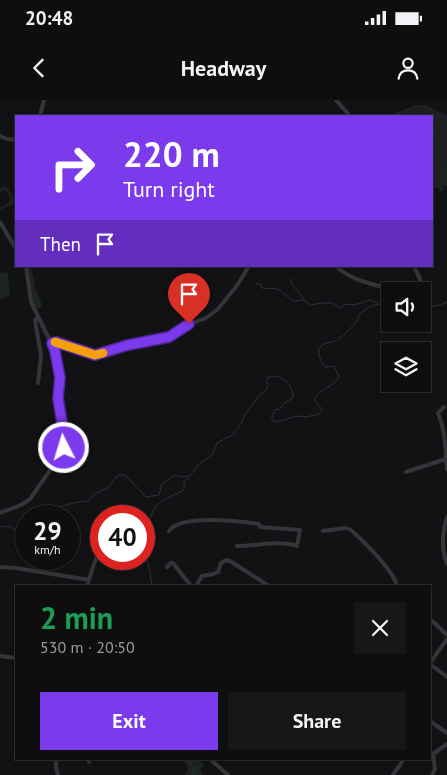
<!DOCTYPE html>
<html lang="en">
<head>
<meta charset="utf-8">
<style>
  :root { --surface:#0e0e0f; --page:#171718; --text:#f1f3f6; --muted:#9b9c9e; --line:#2e2e2f; --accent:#7c3aed }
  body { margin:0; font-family:"PT Sans",sans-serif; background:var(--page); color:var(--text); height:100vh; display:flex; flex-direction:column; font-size:19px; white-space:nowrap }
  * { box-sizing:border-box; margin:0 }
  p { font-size:16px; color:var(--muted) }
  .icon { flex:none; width:28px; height:28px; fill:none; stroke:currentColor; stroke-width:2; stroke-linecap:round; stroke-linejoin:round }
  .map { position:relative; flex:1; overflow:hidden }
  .drawer { position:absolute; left:15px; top:485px; width:416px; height:175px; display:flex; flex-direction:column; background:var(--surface); border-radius:0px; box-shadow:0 1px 4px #0004,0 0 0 1px var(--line) }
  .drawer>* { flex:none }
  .top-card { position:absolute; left:15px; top:15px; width:418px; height:152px; border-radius:0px; box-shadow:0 1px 4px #0004,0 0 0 1px var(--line); background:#7c3aed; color:#fff; overflow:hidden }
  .buttons { position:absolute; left:381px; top:182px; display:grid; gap:10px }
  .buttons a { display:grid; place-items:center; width:50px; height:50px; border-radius:0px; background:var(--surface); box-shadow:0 1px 4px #0004,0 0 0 1px var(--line); font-size:25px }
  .speed { position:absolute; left:15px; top:405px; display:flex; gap:10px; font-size:25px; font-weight:700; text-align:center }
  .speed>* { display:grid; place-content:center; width:65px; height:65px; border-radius:50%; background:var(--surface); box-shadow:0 1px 4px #0004,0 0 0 1px var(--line); line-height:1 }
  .speed small { font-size:12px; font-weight:400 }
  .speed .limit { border:8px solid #d22; background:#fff; color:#111 }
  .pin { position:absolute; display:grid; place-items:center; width:42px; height:42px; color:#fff; margin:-51px -21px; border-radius:50% 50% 50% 0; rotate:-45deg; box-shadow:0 0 5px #0007 }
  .pin .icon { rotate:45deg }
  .me { position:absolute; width:55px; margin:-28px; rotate:355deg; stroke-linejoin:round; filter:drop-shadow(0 0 4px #0008) }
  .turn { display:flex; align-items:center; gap:18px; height:105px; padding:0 25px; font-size:22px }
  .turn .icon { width:65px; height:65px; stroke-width:2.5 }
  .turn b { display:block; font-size:35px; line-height:42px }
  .then { display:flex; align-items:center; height:48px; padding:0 25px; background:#0003; gap:10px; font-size:19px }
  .round { display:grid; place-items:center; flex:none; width:52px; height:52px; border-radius:0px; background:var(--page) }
  .overview { display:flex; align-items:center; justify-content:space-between; height:85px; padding:0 25px }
  h1 { font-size:30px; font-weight:600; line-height:38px; color:#1e9e55 }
  .button { display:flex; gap:10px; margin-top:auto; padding:10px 25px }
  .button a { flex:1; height:58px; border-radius:0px; background:var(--accent); color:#fff; font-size:20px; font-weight:600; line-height:58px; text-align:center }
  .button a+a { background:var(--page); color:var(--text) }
  .status { display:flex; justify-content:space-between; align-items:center; height:35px; padding:0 25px; background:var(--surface); direction:ltr }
  .status svg { height:14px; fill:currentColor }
  header { display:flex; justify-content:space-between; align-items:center; height:65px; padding:0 25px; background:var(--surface); font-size:22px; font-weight:600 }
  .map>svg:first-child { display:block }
  .built { fill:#1f1f21 }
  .green { fill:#1d241e }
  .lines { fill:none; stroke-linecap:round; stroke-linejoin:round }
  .stream { stroke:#2b3339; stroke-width:1 }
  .minor { stroke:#343539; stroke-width:4 }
  .route-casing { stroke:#51269a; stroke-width:12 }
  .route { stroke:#7c3aed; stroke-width:9 }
  .slow { stroke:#f59e0b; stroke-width:9 }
</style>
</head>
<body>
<div class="status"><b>20:48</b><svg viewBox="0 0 49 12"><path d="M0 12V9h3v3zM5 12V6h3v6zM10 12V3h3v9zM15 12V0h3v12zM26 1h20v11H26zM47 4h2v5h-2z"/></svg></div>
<header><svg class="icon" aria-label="back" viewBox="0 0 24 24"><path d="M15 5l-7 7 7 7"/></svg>Headway<svg class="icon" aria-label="person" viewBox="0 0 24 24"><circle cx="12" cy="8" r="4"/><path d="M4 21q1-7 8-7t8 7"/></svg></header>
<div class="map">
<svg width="447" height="675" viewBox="0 0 447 675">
  <rect width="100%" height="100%" fill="#121214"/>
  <path class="built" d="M416,5H426L436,11L446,14L447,16V65L442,71L447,86L431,89V16H393L392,14Z"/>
  <path class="green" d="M431,24L444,50L431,56Z
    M447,64V86H443V91H440L438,86L444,82L441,79L442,76L439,70Z
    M5,86L11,93L14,103L0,110V108L8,104L11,99L6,90L0,92V89Z
    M27,166H31L35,187L42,205L40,208L36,209L32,204Z
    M8,172L10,195L0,199V173Z
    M183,659H199L205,666H203L200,669L202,675H185L188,668Z"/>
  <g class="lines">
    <path class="stream" d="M291,179V183L306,202
      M256,183L261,185L262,188L278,189L293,201L303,200L311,205L321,203H333L341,208L345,204L355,205L369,200L374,201L377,204
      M422,208L440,205L447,202
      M422,214L424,215L422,217
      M52,416C53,414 54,411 56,409C61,405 82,401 89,401L93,395L109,387L116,377L121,375H125L146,397L159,395L162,384L175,375L181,377L188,376
      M0,427L9,426L14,429H26
      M152,486L149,466L144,453L147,443L149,421L155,407L163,400L184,390V382L195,370L197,366L213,354L217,343L234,334L242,322L244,316L258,297L267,289L268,284L266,282L268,277C281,273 294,285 293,298L283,304L279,310L276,309L272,316V320L276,322L297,316L306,317L319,314L322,309L314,300C320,288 334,287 339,277L334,266L325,267C322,263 317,254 319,249C322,242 333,243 339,239C346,234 353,226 358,219C358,218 358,216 359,215C365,207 381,201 390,205
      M188,659L193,667L194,675"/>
    <path class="minor" d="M336,0L350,16
      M40,16L44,0
      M0,36L7,39L16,40
      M0,122L16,149
      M336,166C350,181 376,184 395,191
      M414,166L425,190L422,195
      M52,243L55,242L95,255L128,245L145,243L169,237L189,224L206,218L218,209L238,184L249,166
      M38,283L41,255L35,220L38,218
      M444,307L438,313C446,332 445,349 447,369
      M406,372L446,359
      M0,413L21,405L30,399L62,353L65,342L58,298L60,278L55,251L31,202L26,166
      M447,417C442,433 441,449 447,464
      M169,431C180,414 240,421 259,424L260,427L300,430L297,446C279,440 256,446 237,446
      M323,431L346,428L351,430C364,442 393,469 397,486
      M0,467L16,468L89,480
      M167,467L171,463H173L191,486
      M87,486L94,464L101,446
      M196,486L202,476L213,474L218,472L221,463L226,460L230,461L269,486
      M430,519L447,535
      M0,556L16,558
      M430,563L447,539
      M430,564L447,577
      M430,621L447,633
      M56,659V667L58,675
      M210,659L228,675
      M89,662V659
      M393,675L404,659
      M432,675L435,669L433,654L447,644"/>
  </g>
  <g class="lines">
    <defs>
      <path id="route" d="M64,348L65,342L58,298L60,278L55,251L52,243L56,242L95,255L128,245L169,237L189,224"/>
    </defs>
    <use href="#route" class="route-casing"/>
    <use href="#route" class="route"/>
    <path class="slow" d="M55,242L95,255L103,253"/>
  </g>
</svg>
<div class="buttons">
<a><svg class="icon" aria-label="sound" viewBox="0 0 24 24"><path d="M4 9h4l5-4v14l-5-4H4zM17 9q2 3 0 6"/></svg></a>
<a><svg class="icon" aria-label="layers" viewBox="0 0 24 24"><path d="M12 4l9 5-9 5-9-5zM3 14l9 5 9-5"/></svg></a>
</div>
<div class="speed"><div>29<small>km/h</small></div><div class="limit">40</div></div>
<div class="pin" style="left:189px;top:224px;background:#d93025"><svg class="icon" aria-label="arrive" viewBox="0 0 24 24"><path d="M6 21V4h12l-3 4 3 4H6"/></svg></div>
<svg class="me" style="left:64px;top:348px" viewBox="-20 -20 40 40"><circle r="17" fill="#7c3aed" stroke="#fff" stroke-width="3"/><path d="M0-11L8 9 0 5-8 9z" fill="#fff"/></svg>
<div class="top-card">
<div class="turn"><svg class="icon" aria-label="right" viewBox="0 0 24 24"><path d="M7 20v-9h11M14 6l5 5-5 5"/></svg><div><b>220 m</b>Turn right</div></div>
<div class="then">Then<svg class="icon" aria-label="arrive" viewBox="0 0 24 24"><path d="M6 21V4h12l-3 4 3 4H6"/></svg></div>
</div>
<section class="drawer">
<div class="overview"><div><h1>2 min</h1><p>530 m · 20:50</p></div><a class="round"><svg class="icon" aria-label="close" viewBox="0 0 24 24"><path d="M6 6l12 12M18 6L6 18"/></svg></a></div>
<div class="button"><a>Exit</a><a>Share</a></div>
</section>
</div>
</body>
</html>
